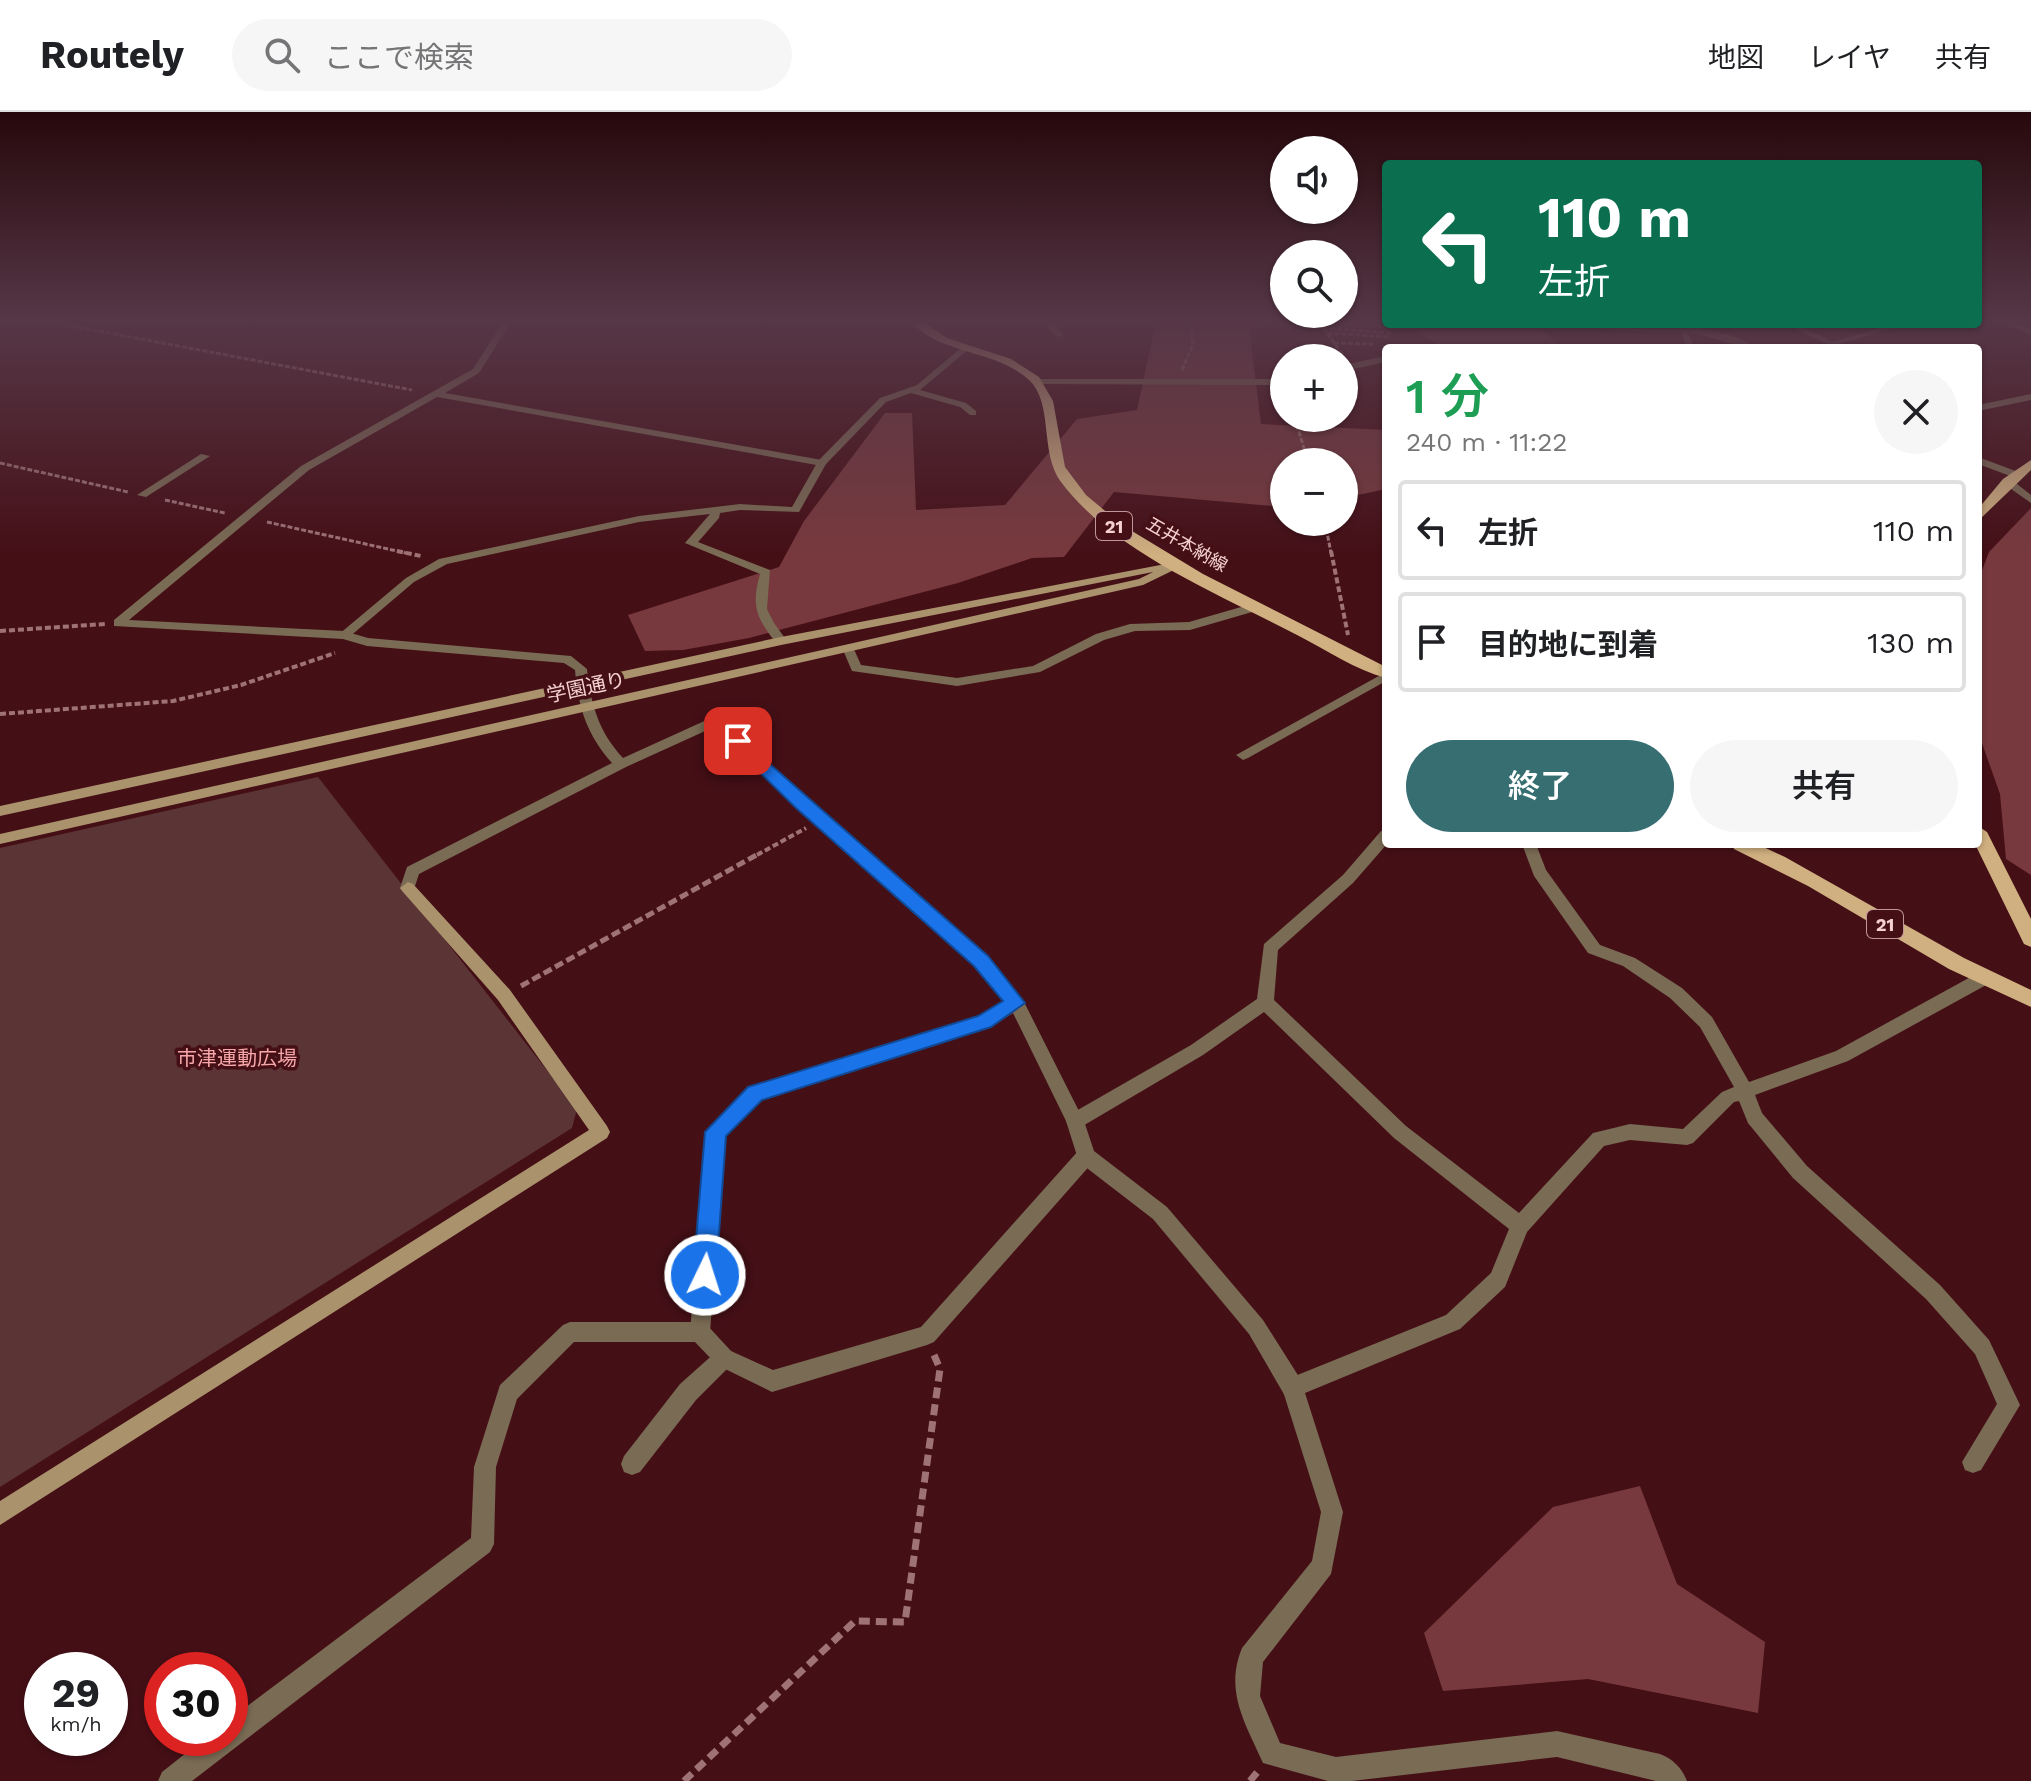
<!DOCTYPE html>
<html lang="ja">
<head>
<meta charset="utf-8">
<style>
  :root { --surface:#fff; --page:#f6f6f6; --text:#202124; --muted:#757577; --line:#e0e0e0; --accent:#366e71 }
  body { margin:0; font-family:"Work Sans","Noto Sans JP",sans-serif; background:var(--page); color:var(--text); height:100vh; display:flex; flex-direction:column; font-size:30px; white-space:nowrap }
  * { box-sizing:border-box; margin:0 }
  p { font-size:26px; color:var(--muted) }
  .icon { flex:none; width:44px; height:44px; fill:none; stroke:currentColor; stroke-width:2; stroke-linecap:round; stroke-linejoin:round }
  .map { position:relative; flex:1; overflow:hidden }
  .side { position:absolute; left:1382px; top:232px; width:600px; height:504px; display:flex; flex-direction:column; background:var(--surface); border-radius:8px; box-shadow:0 2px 6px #0004 }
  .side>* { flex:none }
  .banner { position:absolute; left:1382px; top:48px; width:600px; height:168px; border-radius:8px; box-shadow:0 2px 6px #0004; background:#0b6e4f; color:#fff; overflow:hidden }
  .controls { position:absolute; left:1270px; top:24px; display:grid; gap:16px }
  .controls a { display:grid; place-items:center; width:88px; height:88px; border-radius:50%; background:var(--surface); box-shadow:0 2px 6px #0004; font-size:40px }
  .speed { position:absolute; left:24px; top:1540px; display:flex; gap:16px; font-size:40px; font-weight:700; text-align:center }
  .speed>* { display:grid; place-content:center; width:104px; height:104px; border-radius:50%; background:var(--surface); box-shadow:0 2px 6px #0004; line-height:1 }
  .speed small { font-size:20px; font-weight:400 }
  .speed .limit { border:12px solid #d22; background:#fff; color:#111 }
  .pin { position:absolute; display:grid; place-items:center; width:68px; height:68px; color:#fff; margin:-34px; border-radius:16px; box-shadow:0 4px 12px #0006 }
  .me { position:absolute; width:88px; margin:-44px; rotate:4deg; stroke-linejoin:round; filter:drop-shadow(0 0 6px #0008) }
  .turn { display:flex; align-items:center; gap:28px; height:168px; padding:0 24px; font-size:36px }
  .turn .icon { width:104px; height:104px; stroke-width:2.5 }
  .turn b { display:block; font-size:56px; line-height:68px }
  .round { display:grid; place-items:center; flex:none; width:84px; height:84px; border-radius:42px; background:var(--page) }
  .overview { display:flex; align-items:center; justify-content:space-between; height:136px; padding:0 24px }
  h1 { font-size:48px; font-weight:600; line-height:60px; color:#1e9e55 }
  .primary-button { display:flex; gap:16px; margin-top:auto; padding:16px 24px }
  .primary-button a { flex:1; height:92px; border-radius:48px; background:var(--accent); color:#fff; font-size:32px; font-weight:600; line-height:92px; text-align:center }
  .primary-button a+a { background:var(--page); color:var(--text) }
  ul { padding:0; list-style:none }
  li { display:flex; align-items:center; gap:24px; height:100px; margin:0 16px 12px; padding:0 8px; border:4px solid var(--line); border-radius:8px }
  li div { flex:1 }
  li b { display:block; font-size:30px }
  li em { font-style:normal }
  header { display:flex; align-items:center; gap:48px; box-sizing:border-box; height:112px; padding:0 40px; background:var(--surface); border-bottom:2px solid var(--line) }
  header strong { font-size:38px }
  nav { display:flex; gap:44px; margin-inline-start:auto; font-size:28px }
  .search { width:560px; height:72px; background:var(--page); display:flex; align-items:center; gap:20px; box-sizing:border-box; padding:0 28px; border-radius:44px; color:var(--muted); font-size:30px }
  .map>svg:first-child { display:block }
  .green { fill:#5b3436 }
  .forest { fill:#77393d }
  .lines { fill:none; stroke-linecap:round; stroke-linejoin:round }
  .path-far3 { stroke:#9f7376; stroke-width:3; stroke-dasharray:5 2; stroke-linecap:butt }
  .path-far2 { stroke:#9f7376; stroke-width:4; stroke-dasharray:6 3; stroke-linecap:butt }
  .path-far1 { stroke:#9f7376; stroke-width:5; stroke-dasharray:9 4; stroke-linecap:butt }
  .path { stroke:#9f7376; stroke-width:7; stroke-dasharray:11 6; stroke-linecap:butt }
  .lane { fill:#7a6b54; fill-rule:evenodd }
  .street { fill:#7a6b54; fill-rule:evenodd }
  .secondary { fill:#aa926d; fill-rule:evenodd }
  .primary { fill:#d0b080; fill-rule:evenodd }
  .route { fill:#1a73e8; stroke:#114b97; stroke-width:2 }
  .labels { text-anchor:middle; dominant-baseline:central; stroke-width:7; stroke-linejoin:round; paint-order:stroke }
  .shield { fill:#450f16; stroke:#c09799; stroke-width:2 }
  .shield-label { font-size:18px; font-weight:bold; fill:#f5d1d1 }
  .far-street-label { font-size:18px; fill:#f5d1d1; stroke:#450f16 }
  .street-label { font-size:20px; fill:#f5d1d1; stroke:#450f16 }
  .park-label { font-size:20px; fill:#f6a7a9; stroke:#450f16 }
</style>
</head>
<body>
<header>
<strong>Routely</strong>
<div class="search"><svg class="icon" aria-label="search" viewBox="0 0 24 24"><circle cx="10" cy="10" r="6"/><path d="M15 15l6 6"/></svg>ここで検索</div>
<nav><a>地図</a><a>レイヤ</a><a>共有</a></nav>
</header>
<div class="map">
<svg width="2031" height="1669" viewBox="0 0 2031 1669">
  <rect width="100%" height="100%" fill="#450f16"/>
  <path class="green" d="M318,665L577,997L572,1016L0,1375V736Z"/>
  <path class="forest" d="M1156,210L1533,212L1559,232L1577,236H1443L1415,218L1295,211L1249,215L1261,312L1386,318V377L1344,386V350H1284V395L1114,380L1064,445L1032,446L958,471L749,526L683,538L645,539L628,503L779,455L804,409L885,301H912L916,398L1005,393L1077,307L1137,298Z
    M2031,396V763L2006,747L2000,682L1978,620V469L1989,440Z
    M1640,1374L1677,1472L1765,1530L1758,1601L1588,1567L1443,1579L1424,1521L1553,1395Z"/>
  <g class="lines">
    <path class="path-far3" d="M51,210L412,278
      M1319,210L1343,243
      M1323,216L1391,221
      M1327,221L1391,225
      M1334,231L1373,232
      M1182,258L1193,233L1191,210
      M1295,306L1308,350
      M0,351L128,380
      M165,388L225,401
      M267,410L406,441
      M1325,410L1331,441"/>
    <path class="path-far2" d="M397,439L421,444
      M1331,439L1348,523
      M0,519L105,512
      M0,602L173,589L241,573L335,541
      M757,743L806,716"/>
    <path class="path-far1" d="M521,874L760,741"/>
    <path class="path" d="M684,1669L855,1509L905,1510L940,1257L934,1243
      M1250,1669L1259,1658"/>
    <path class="lane" d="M1044,210H1053L1064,223L1057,225Z
      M1894,212H1908L1832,234L1828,231Z
      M1679,213L1686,215L1694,236L1686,235Z
      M962,235L969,237L920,278L966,291L976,299V303H970L960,295L911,281L886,290L826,352L799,400L740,398L720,401L719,406L698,430L770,458L767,497L774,511L787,529L785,532H777C756,506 751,494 760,462L685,431L710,402L639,410L447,452L414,470L348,526L344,527L338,523L406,466L439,447L639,404L740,392L792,395L818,349L880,286L917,273Z
      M1386,244V250L1344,259V253Z
      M1037,267H1284V273L1034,272V268Z
      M1344,268L1357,270L1359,272L1354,275L1344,274Z
      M2031,282V288L1978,299V293Z
      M201,342L210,344L146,385L137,383Z
      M1978,345L2021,361L2022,363L2013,365L1978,352Z
      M2004,368H2012L2031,383V391L2004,372Z
      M1255,491L1261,495L1259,498L1190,518L1135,519L1104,528L1040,560L957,574L852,559L843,538L849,534L853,535L861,553L957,566L1033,554L1096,522L1130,512L1189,510Z
      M1386,560V569L1248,646L1243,648L1236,643Z
      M1386,718L1387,732L1353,771L1278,838L1274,888L1406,1014L1519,1101L1593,1021L1630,1012L1683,1017L1722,980L1734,975L1700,915L1670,886L1623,854L1588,841L1534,764L1522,732H1536L1546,758L1600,833L1635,846L1682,876L1712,905L1749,970L1836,939L1976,862H1988L1990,867L1988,872L1848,949L1755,983L1762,1001L1807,1054L1940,1173L1989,1228L2020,1293L1981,1358L1973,1361L1965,1358L1962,1350L1997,1292L1975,1242L1926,1187L1793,1066L1748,1011L1739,989L1734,990L1693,1031L1687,1033L1630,1028L1604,1034L1527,1120L1505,1175L1460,1217L1305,1281L1343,1400L1331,1462L1263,1550L1260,1584L1280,1631L1336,1645L1557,1619L1660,1642C1673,1647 1682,1656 1687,1669H1656L1557,1645L1352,1669H1328L1263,1651C1246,1612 1224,1580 1242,1536L1312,1449L1321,1400L1282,1276L1285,1268L1446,1203L1491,1161L1509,1117L1394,1026L1264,900L1203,943L1081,1015L1075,1017L1069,1015L1066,1009L1069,1003L1191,933L1257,887L1264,832L1343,763L1381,719Z
      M1086,1036L1093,1038L1095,1044L1093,1050L934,1230L927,1233L772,1280L717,1253L695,1230H574L517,1287L496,1355L494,1432L490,1440L192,1669H158L162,1660L205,1626H230V1607L471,1426L474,1355L500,1273L563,1213L570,1210H700L707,1213L731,1239L773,1258L921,1215L1079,1038Z"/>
    <path class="street" d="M503,210H511L479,261L445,281L822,348L827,351L822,354L437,285L309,358L129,508L344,519L368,526L571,544L587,557C591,592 598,619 623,646L711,606H721L807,689L987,845L1022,886L1084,1009L1094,1039L1167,1095L1263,1208L1301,1268L1304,1276L1301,1284L1293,1287L1285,1284L1249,1222L1153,1107L1079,1050L1066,1009L1013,901L991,915L761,987L725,1023L710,1220L707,1227L700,1230L693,1227L690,1220L707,1020L710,1014L749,976L980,905L1005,889L975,853L797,695L714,615L626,655L419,762L413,780H403L400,776L407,755L612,651C587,623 578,595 575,558L564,551L367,534L343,527L114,514V508L301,354L473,257Z
      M1998,210H2012L2031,216V222Z
      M1586,212C1635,212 1715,207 1757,236C1735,236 1713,224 1691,221C1664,218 1606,222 1586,212Z
      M1785,212H1796L1846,236H1835Z
      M724,1236L731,1239L734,1246L731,1253L696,1288L640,1360L632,1363L624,1360L621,1352L624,1344L680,1272L717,1239Z"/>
    <path class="secondary" d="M1176,450L1180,451V455L1143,473L0,732V722L1139,467L1153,460L781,533L0,704V694L781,525Z
      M408,770L413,772L510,878L607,1014L610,1020L607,1026L0,1413V1389L589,1018L498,888L403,780L400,776Z"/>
    <path class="primary" d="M911,210H923L947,226L1011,247L1039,265L1053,289L1065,355L1086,383L1122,413L1203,462L1386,555V566C1356,558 1326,538 1299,524C1223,484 1113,440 1061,370C1039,340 1054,291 1029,268C996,237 943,244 911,210Z
      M2031,348V358L1978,409V397L2003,367Z
      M1978,714L1987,720L2031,807V835L2024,832L1975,732H1978Z
      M1732,732H1757L1785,745L1964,846L2031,878V895L1949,857L1808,774L1734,737Z"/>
  </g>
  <linearGradient id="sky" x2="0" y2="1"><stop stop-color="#26080c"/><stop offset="0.47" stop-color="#563747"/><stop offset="1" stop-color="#563747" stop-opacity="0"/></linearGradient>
  <rect width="2031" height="444" fill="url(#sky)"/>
  <path class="route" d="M738,624L988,844L1025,891L991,915L762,988L726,1024L716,1163L713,1171L705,1174L697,1171L693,1163L705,1020L748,975L978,904L1003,889L974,854L796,696L732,633V626Z"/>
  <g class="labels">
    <g class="shield">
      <rect x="1096" y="400" width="36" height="28" rx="6"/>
      <rect x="1867" y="798" width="36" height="28" rx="6"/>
    </g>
    <g class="shield-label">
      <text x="1114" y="414">21</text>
      <text x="1885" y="812">21</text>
    </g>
    <g class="far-street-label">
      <text transform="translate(1187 432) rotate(30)">五井本納線</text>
    </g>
    <g class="street-label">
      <text transform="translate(586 575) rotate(-12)">学園通り</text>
    </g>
    <g class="park-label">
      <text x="237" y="946">市津運動広場</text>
    </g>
  </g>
</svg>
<div class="controls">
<a><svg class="icon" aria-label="sound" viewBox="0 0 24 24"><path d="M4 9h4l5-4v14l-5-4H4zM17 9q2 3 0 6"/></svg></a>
<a><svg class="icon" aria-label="search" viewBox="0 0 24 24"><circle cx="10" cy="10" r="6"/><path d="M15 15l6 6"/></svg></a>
<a>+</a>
<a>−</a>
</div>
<div class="speed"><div>29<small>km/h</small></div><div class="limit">30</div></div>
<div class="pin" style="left:738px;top:629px;background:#d93025"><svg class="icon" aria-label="arrive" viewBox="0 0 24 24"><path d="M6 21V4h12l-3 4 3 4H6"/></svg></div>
<svg class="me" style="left:705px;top:1163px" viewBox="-20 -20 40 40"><circle r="17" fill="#1a73e8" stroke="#fff" stroke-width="3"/><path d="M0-11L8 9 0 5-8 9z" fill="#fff"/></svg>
<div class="banner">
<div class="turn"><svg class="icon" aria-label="left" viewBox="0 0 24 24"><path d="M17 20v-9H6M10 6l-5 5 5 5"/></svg><div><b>110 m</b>左折</div></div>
</div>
<section class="side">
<div class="overview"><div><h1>1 分</h1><p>240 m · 11:22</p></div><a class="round"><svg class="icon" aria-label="close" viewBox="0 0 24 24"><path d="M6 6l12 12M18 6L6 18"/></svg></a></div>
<ul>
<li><svg class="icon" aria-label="left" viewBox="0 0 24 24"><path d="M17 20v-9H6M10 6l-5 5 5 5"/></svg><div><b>左折</b></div><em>110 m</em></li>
<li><svg class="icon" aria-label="arrive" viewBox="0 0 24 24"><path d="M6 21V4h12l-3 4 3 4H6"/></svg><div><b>目的地に到着</b></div><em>130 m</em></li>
</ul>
<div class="primary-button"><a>終了</a><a>共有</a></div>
</section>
</div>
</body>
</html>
